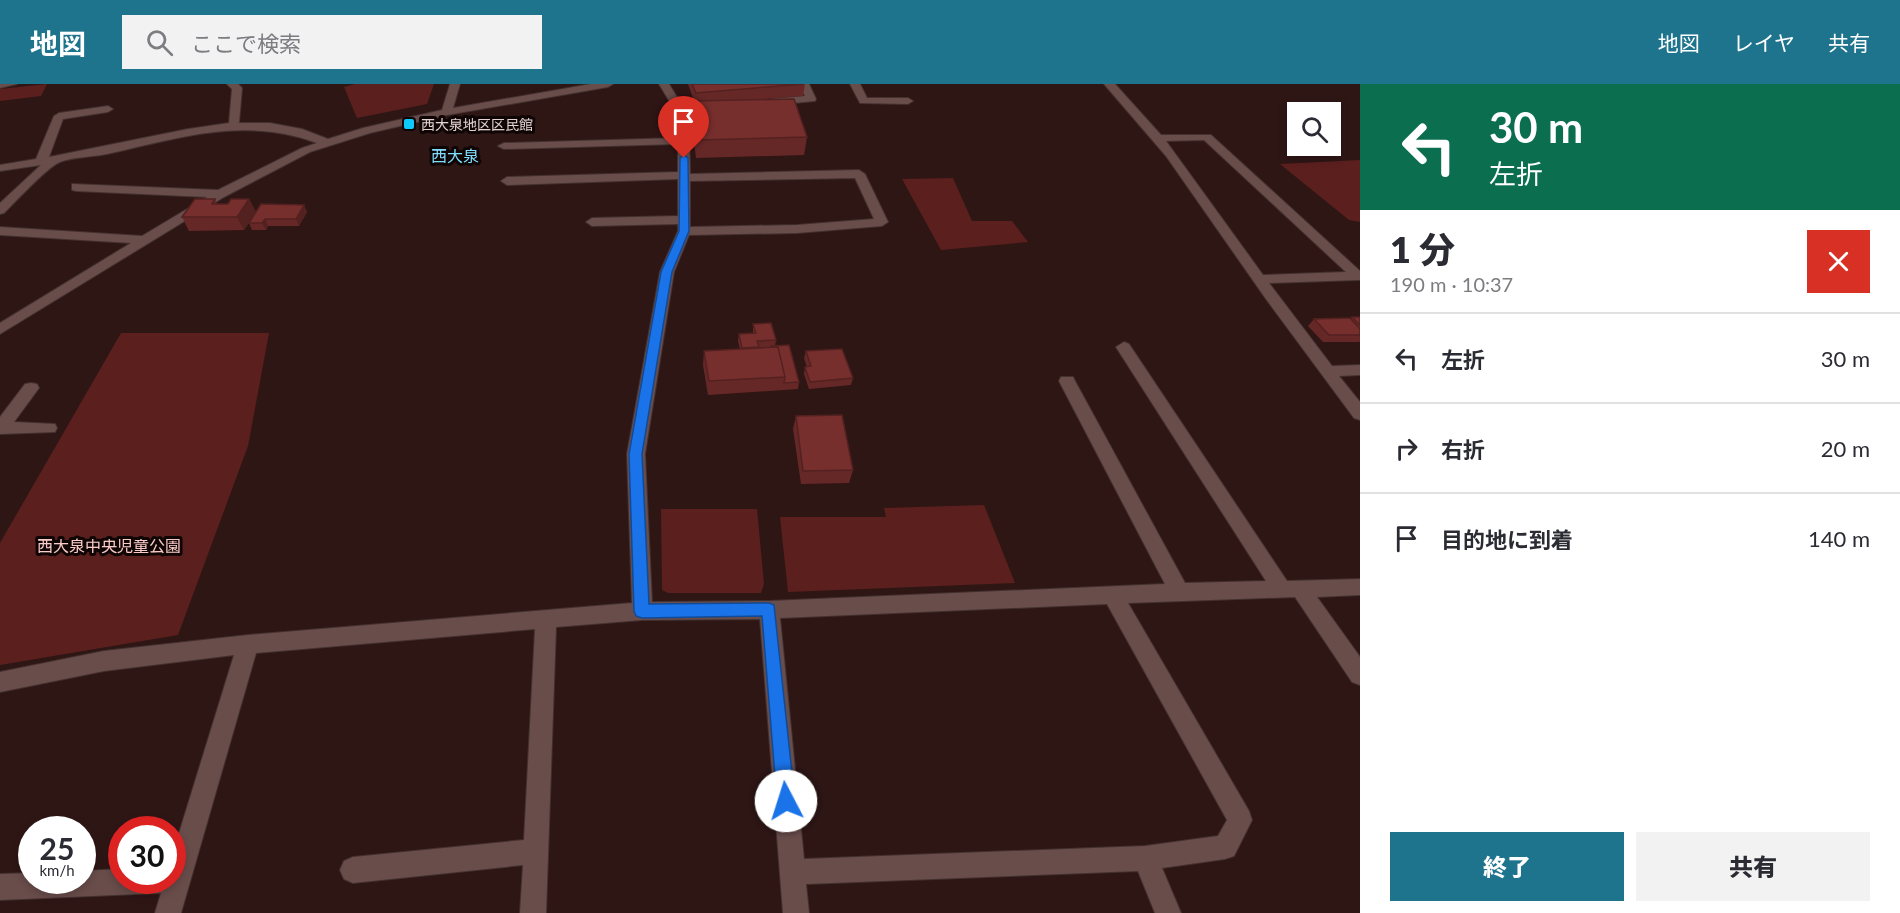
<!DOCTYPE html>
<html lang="ja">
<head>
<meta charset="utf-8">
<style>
  :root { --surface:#fff; --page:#f2f2f3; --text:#2b2b33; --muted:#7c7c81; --line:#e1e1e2; --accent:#1e738d }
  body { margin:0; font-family:Lato,"Noto Sans JP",sans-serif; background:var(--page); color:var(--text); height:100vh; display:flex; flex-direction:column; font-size:22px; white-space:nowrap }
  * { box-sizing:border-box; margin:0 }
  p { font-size:20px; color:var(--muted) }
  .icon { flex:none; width:33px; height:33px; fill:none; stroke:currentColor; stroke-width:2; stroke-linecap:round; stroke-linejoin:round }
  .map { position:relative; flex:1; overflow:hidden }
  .sheet { display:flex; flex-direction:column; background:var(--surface); width:540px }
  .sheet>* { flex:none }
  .hud { background:#0b6e4f; color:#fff; overflow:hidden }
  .fabs { position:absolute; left:1287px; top:18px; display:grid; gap:12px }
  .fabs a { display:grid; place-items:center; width:54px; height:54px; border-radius:0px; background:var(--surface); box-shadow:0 3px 9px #0003; font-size:30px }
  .speed { position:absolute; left:18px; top:732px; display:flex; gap:12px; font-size:30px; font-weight:700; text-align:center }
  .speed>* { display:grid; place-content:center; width:78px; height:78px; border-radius:50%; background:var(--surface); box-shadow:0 3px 9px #0003; line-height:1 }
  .speed small { font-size:15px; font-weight:400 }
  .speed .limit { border:9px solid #d22; background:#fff; color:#111 }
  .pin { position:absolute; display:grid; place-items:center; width:51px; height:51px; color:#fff; margin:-62px -26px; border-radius:50% 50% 50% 0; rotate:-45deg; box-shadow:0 0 6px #0007 }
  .pin .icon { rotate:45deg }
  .me { position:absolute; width:66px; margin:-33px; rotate:355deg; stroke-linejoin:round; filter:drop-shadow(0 0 4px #0008) }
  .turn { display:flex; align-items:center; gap:21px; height:126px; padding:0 30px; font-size:27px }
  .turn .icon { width:78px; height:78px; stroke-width:2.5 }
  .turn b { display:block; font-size:42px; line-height:51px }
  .round { display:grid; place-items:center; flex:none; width:63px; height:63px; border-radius:0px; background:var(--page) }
  .headline { display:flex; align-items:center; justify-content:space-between; height:102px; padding:0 30px }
  h1 { font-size:36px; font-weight:800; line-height:45px }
  .button { display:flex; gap:12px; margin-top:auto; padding:12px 30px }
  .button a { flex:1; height:69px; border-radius:0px; background:var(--accent); color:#fff; font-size:24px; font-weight:800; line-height:69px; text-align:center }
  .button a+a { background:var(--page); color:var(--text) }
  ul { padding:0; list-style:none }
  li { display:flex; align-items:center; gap:18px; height:90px; padding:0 30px; border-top:2px solid var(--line) }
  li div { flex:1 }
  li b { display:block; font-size:22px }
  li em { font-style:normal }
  header { display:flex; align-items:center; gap:36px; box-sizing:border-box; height:84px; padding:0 30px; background:var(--accent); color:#fff }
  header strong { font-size:28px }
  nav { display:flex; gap:33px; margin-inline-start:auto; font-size:21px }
  .search { width:420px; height:54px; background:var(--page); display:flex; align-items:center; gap:15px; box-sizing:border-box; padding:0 21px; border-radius:0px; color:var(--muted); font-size:22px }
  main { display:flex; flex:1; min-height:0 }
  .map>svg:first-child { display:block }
  .green { fill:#5b1f1e }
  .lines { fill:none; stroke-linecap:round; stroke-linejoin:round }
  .minor-casing { stroke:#433130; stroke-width:2 }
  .minor { fill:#694d4b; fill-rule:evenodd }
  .wall { fill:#662827 }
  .shaded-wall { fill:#532120 }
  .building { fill:#772f2d; stroke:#532120; stroke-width:1.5 }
  .route { fill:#1a73e8; stroke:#114b97; stroke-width:1.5 }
  .poi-dot { fill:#0dcafa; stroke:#0f0505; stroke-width:2 }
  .labels { text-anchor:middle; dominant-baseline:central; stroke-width:6; stroke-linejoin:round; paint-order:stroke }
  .far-poi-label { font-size:14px; fill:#e4d3d2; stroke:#0f0505; text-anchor:start }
  .far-quarter-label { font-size:16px; fill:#80ddfe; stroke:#0f0505 }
  .park-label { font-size:16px; fill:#faccc8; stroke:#0f0505 }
</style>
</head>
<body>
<header>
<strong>地図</strong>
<div class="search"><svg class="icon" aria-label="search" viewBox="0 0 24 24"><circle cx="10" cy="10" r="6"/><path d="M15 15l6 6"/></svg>ここで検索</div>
<nav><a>地図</a><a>レイヤ</a><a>共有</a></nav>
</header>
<main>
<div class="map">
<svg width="1360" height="829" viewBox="0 0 1360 829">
  <rect width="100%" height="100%" fill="#2e1615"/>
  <path class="green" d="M47,0L41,12L0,17V5Z
    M355,0H434L427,20L357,34L344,3Z
    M1360,76V138L1349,136L1280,80Z
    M953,94L972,137H1012L1028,158L941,166L902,95Z
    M121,249H269L248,362L178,551L0,581V459Z
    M984,421L1015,499L788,508L780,433H886L884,424Z
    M661,425H757L764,500L761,509H668L662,506Z"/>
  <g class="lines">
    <defs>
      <path id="minor" d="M0,0H17L0,4Z
        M227,0H238L242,4L239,39H270L302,45L328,55L363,44L442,26L450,0H460L453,24L591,0H613L608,3L447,31L370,49L310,68L224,113L0,250V239L131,159L0,151V143L142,152L207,113L76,107L72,106V100L218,106L302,64L317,59C244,32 180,54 107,70C94,73 69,73 58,79C47,84 15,118 4,129L0,130V119L41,81L0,87V81L36,75L54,32L59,29L108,22L113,25L108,28L63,35L49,73L188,45L229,39L232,5Z
        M659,0H669L689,33L690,90L859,86L865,90L888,138L882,142L797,149L689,151L674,188L645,370L652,518L769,517L1165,500L1059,297L1061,293H1073L1075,297L1185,499L1266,497L1116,263L1124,258L1129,260L1287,497L1360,495V511L1317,513L1360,573V601L1352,598L1295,513L1128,519L1249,727L1252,736L1234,772L1225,775L1162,784L1181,829H1155L1138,787L806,800L809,829H783L760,535L642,536L556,543L546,829H520L523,781L353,799L344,795L340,786L344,777L353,773L524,756L535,545L256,569L181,829H155L161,809L0,816V790L32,789V796H82V787L122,785V796H172V772L234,571L104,587L0,608V588L104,567L248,551L632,519L627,370L660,188L678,147V140L592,142L586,138L592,134L678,132V95L507,101L501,97L507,93L678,88V60L504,65L498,62L504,59L678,54L679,33ZM855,94L874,135L797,141L690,143V97ZM1107,520L1227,736L1218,752L1145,762L804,775L780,534Z
        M799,0H809L816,15L815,17L772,21L767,18L772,15L805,12Z
        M850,0H860L867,14H908L913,17L908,20L860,19Z
        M1104,0H1115L1161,51H1211L1360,187V196H1358L1269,199L1332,282L1360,281V291L1339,292L1360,318V336L1354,334L1266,215L1166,72ZM1204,56L1346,188L1263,191L1166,57Z
        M31,299L37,300L39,304L14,338L55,340L57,344L55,348L0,350V333L25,300Z"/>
    </defs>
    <use href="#minor" class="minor-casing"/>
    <use href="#minor" class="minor"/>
  </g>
  <path class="wall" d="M688,0H805L803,12L765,15L807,53L804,71L696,74L691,34L692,17H694Z
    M215,115L217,120H228L249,115L256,128L244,146L189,147L182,133Z
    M304,121L307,128L299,142H268L266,146H252L249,139Z
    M1352,233H1360V257L1359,258H1323L1308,242L1314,235H1351Z
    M753,240L776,256L775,262L799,298L798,305L708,311L703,281L704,267L740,265L738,257L739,250L753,249Z
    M806,267L853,294L851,301L809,305L804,290L805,283H807L804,274Z
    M796,332L853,386L849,399L801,400L793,345Z"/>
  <path class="shaded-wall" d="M249,115L256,128L244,146L237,133Z
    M304,121L307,128L299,142L296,135Z
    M265,135L268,142L266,146L262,139Z"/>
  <path class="building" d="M692,0H803L696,9Z
    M794,15L807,53L697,56L692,17Z
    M195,115H215L212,120H228L231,115H249L237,133H182Z
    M261,120L304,121L296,135H265L262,139H249Z
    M1352,233H1360V241Z
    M1350,234L1360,245V251H1329L1314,235Z
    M771,239L776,256L757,257L759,263L742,264L739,250L756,249L753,240Z
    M789,261L799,298L784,299L785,293L778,263H771V262Z
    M778,263L785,293L709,297L704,267Z
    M842,265L853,294L810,298L805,283L811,282L806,267Z
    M842,331L853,386L803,387L796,332Z"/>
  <path class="route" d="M684,71L688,74L689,147L672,188L642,370L649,520L769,519L774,521L795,717L792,723L786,726L779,723L777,717L762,532L642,534L636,532L634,527L629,370L661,188L679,147L680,74Z"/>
  <rect class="poi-dot" x="403" y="34" width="12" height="12" rx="3"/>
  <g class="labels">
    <g class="far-poi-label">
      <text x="421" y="40">西大泉地区区民館</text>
    </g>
    <g class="far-quarter-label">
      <text x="455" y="71">西大泉</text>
    </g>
    <g class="park-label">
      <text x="109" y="461">西大泉中央児童公園</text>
    </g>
  </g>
</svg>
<div class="fabs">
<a><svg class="icon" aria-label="search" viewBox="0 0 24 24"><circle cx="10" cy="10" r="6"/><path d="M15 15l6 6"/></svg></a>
</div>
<div class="speed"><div>25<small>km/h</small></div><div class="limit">30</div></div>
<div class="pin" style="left:684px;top:74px;background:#d93025"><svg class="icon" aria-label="arrive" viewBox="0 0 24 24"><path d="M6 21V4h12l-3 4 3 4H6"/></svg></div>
<svg class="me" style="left:786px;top:717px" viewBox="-20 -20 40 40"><circle r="19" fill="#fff"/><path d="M0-13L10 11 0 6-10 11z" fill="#1a73e8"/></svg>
</div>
<section class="sheet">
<div class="hud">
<div class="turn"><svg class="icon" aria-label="left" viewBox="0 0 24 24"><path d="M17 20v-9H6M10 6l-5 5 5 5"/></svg><div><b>30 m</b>左折</div></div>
</div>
<div class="headline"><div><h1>1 分</h1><p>190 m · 10:37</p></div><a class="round" style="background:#d93025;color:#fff"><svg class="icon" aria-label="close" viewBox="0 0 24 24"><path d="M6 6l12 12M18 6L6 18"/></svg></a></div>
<ul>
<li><svg class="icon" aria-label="left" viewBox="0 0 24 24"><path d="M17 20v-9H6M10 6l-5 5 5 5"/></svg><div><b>左折</b></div><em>30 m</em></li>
<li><svg class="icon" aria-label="right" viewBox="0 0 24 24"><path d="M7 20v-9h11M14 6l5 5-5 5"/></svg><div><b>右折</b></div><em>20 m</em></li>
<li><svg class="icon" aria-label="arrive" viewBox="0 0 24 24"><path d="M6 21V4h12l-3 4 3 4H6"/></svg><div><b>目的地に到着</b></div><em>140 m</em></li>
</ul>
<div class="button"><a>終了</a><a>共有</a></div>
</section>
</main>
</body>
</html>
